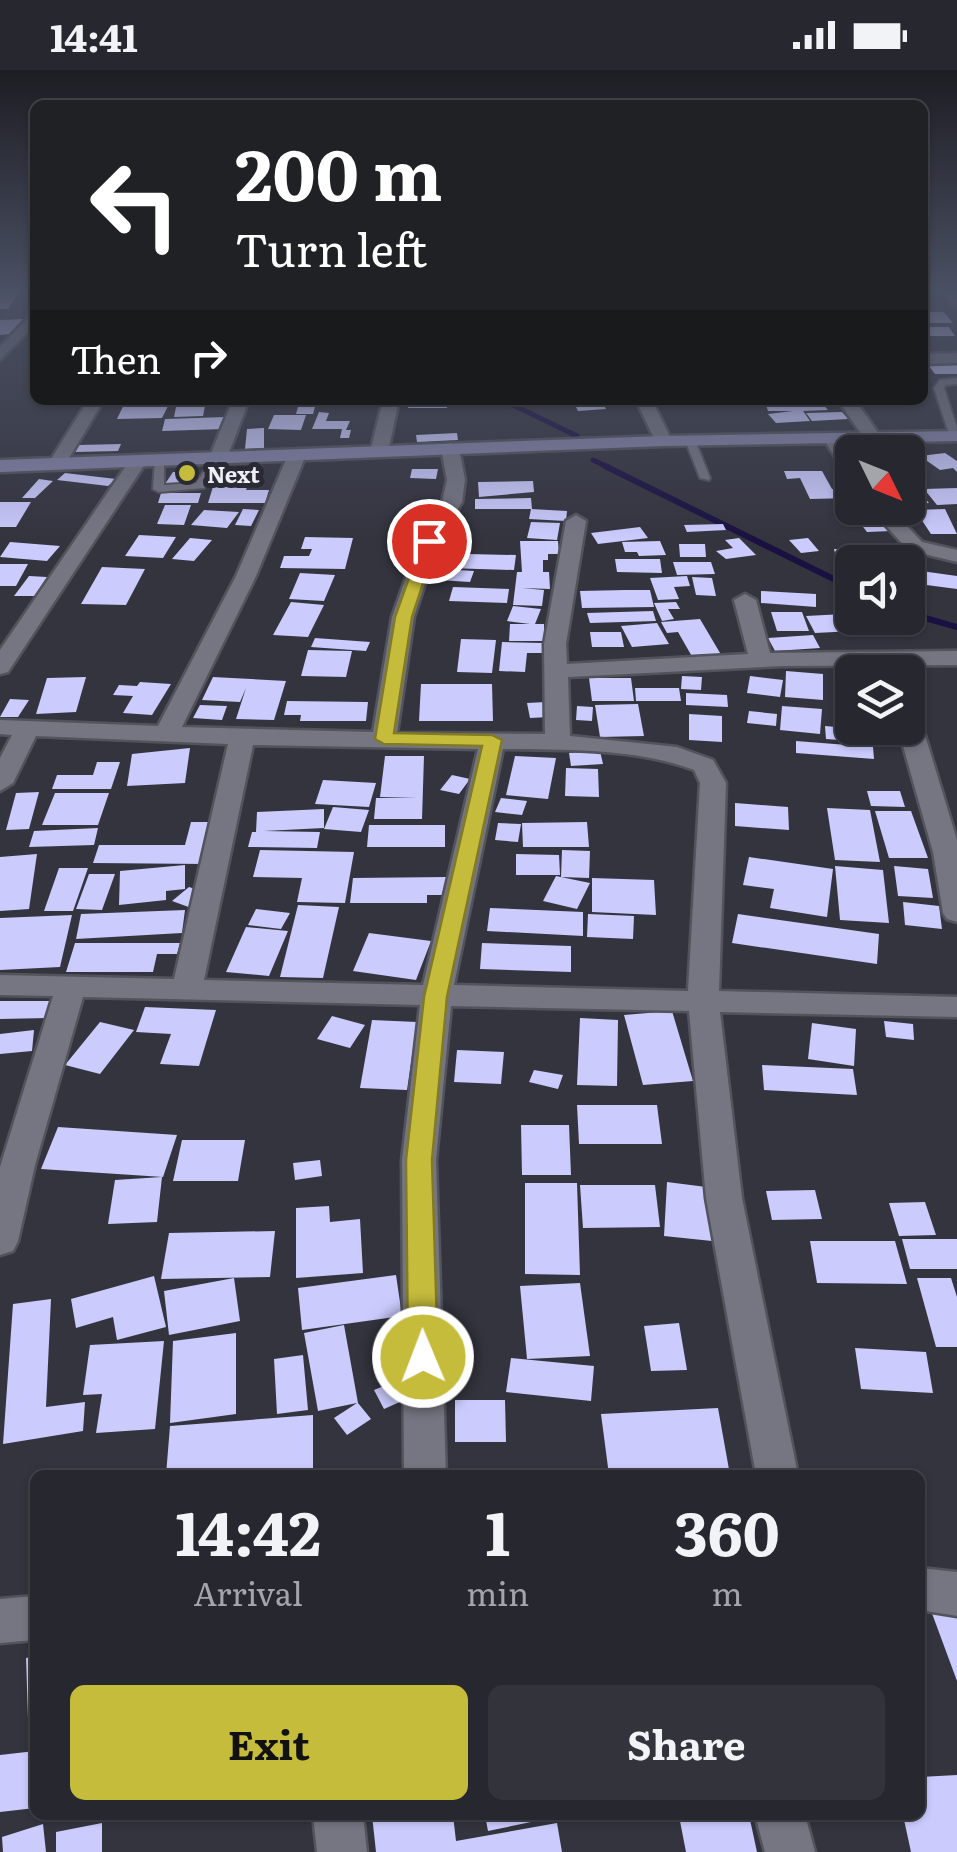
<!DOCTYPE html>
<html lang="en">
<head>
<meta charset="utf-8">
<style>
  :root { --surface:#27272f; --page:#33333b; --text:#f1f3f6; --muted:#a4a5aa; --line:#43444b; --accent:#c6bc3c }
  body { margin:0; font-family:Literata,serif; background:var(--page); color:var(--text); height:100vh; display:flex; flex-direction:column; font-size:38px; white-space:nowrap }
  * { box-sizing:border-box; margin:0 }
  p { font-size:32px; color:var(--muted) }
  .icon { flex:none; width:55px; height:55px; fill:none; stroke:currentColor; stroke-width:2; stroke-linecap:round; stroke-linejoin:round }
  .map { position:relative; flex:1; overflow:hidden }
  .panel { position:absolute; left:30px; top:1400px; width:895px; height:350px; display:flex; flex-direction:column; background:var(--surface); border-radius:15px; box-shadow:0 2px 8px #0004,0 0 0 2px var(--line) }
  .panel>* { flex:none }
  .banner { position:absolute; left:30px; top:30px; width:898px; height:305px; border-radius:15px; box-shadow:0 2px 8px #0004,0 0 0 2px var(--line); background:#202124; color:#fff; overflow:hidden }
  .needle { width:65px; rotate:133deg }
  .fabs { position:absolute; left:835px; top:365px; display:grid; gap:20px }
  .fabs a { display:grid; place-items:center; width:90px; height:90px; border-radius:15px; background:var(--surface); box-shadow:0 2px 8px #0004,0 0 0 2px var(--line); font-size:50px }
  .pin { position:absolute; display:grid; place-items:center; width:85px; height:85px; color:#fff; margin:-42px; border:5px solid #fff; border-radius:50%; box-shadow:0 2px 10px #0007 }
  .me { position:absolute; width:110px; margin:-55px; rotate:359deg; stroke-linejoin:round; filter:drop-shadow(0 0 8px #0008) }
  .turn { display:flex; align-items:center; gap:35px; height:210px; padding:0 40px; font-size:45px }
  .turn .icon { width:130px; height:130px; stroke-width:2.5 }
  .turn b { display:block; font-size:70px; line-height:85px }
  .then { display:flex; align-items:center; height:95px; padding:0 40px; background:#0003; gap:20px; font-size:38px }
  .eta { display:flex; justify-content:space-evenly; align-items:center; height:170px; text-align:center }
  .eta b { font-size:60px; font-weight:700; line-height:70px }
  .action { display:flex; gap:20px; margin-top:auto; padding:20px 40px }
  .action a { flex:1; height:115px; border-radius:15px; background:var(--accent); color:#111; font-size:40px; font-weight:700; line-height:115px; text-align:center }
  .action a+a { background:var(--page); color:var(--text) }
  .status { display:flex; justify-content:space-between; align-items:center; height:70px; padding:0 50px; background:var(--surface); direction:ltr }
  .status svg { height:28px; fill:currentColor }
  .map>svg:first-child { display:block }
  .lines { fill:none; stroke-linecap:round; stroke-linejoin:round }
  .stream-far1 { stroke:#1a1142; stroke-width:5 }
  .stream { stroke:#1a1142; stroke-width:6 }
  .building { fill:#cbcbfe }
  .lane-casing { stroke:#53535c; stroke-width:4 }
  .street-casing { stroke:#53535c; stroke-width:5 }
  .secondary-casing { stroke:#53535c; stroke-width:5 }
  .lane { fill:#767683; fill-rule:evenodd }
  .street { fill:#767683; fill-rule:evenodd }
  .secondary { fill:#8483a8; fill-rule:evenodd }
  .route { fill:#c6bc3c; stroke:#817a27; stroke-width:2.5 }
  .poi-dot { fill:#c6bc3c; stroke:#2a2a35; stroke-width:4 }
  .labels { text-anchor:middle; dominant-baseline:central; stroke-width:10; stroke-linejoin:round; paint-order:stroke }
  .far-poi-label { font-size:22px; font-weight:bold; fill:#eeeef5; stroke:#2a2a35; text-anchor:start }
</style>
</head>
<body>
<div class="status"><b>14:41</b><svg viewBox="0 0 49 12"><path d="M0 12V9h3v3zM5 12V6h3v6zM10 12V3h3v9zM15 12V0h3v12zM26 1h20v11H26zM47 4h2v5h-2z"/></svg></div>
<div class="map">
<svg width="957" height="1782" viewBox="0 0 957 1782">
  <rect width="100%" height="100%" fill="#34343f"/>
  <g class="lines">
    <path class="stream-far1" d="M503,330L577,366
      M593,390L610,398"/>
    <path class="stream" d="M605,396L852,518
      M908,543L957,557"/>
  </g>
  <path class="building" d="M0,221H20L8,239H0Z
    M922,242H944L953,253H922Z
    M23,249L9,264L0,265V250Z
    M922,257H949L955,266H922Z
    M957,294V304H935L928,295Z
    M126,330H171L162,348L117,349Z
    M300,330H317L313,344H296Z
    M409,330H448L447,338H408Z
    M592,330H601L606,339L578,341L573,331Z
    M653,330H691L694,336L656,337Z
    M819,330L828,340L803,341L797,332Z
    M765,332H797L810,351L776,353L768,344L793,341H768Z
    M205,336L203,346L174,347L176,337Z
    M319,342L329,343L326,351H350L346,360H351L349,368H340L342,359H312Z
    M842,342L848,349L812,351L806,343Z
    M274,345H306L301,360L268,359Z
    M226,347L224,359L162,361L165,349Z
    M264,358V378L245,379L247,359Z
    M457,363L458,370L417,372L416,365Z
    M121,374L118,381L75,382L78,375Z
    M945,383L957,391V402L953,398L940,400L920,386Z
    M223,396L252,398L247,406L217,404Z
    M412,399H438L436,409L410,408Z
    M784,401H822L832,419H852V428L810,429L800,408L787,409Z
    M173,402H194L185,418L163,417Z
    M65,403L116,409L108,416L57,410Z
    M216,407H251L246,420H269L265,433H208Z
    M39,409L53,411L35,428H22Z
    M533,411L534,422L479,427L478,412Z
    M957,418V434L937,435L924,419Z
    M908,421H919L929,433L908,434Z
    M161,423H201L198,433H158Z
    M531,428L532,439H475V429Z
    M0,432H31L16,457H0Z
    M165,435H191L184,455L157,454Z
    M243,439L259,440L251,456L235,455Z
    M531,439L567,441L566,451L529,449Z
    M945,439L957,464H931L915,440Z
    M204,440L239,442L227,458L191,455Z
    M880,448L891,461L867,462L857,449Z
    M531,452L560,453L557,470L527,468Z
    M723,454L726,460L687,462L684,455Z
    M640,457L648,468L598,474L591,463Z
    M139,465L176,467L163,488L125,486Z
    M305,467L353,468L345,499L280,498L284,486H309L312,479H301Z
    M190,468L212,470L194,491L172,489Z
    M739,468L756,485L726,489L716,481L733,478L725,470Z
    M808,468L819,481L801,483L789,470Z
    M520,471H558L559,484H548V490H543V502H549L550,519L522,518L544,520L542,536L513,535L517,502H522Z
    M660,471L666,485L639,486L637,482H625L622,472Z
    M10,472L60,476L47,491L0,487Z
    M679,474H705L706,487H680Z
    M834,479L853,480L856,492L838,496Z
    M856,480H887L891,492H860Z
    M468,484L516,485L514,500L448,498L450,491L467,492Z
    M615,489H660L662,503L617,502Z
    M673,492H711L715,504L677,505Z
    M0,494H28L16,516H0Z
    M102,497L145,499L126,535L81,534Z
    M442,499L474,501L470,512L438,510Z
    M914,500L957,506V519L911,513Z
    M300,503L335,505L324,531L289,529Z
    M29,506L47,507L35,526H14Z
    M687,506L690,516L674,517L679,529L658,530L650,508Z
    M692,507L712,508L716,526L696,525Z
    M453,517L509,519L507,533L449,531Z
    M625,520H650L654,537L582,538L580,521Z
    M761,521L816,524V537L761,533Z
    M291,532L324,535L308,567L273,565Z
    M676,532L680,539H668L674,549L662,551L654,533Z
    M513,536L541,539L535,554H544V571H509L510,554H530L507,551Z
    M653,541L656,551L590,553L587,543Z
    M771,542H802L809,561H777Z
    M844,544L854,561L815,563L806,546Z
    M700,549L723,588L694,590L678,562L667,563L661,552Z
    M657,553L669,574L632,577L621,556Z
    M590,562H621L624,577H592Z
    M813,565L820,578L775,581L768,568Z
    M315,568L370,572L366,581L311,577Z
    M461,569L496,570L492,603L457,602Z
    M502,572L543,573L542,583H527L525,602L499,601Z
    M308,580L352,581L346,607L301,606Z
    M786,601L823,604V630L785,627Z
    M844,604L852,605V634L841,633Z
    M682,606L702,607L701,620L681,619Z
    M750,606L783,610L780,627L747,623Z
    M86,607L76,642L36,644L47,608Z
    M213,607L286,611L274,650L236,649L246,618L240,632L202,630Z
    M589,608H631L634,631H592Z
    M140,612L171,614L152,645L123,643L133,626L113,625L119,615L137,616Z
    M421,614H492L493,651H419Z
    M635,618H679L681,631H636Z
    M686,623L727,625L728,637L686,635Z
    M10,629L29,630L18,647H0Z
    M287,631L368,632L366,651H300L301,645H284Z
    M546,632L549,647L530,648L527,633Z
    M638,634L644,666L600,667L595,635Z
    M200,635L227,636L222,650L193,648Z
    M577,636L593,637L592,651L576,650Z
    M782,636L822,639L820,664L780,660Z
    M749,641L777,644L776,656L747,653Z
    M689,644L722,646V672L689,670Z
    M825,656L893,662L894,674L826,669Z
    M796,671L873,677L874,689L796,683Z
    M190,678L185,713L127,716L132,684Z
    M600,681L603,694L571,696L569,683Z
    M385,686H424L422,749H374L376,728H417L380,727Z
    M515,686L556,688L548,729L506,725Z
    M97,692H120L111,719H52L57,705H93Z
    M566,698L598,699L599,727L565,726Z
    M452,705L470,709L459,724L440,720Z
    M323,710L376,713L369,737L315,734Z
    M867,721H900L905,737L871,736Z
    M39,722L29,759L6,760L16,723Z
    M55,723H109L98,755H42Z
    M501,728L527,731L522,745L495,742Z
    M735,733L788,737L789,760L735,756Z
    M333,737L369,740L361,762L324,759Z
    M827,738L870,740L880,792L835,790Z
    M324,739V758L264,761L320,762L317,778L248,777L252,762H256L257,742Z
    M875,741H911L928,788H889Z
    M191,752H217L206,794L93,793L99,775H185Z
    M587,752L589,777H523L522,753Z
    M498,753L521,754L518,772L495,770Z
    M369,755H445V777H367Z
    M98,758L94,775L29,777L34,761Z
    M260,780L354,782L345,833L297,832L302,808L253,807Z
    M562,780L590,781L589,808L561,807Z
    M37,784L29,839L0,841V787Z
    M516,784L559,785L560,805H516Z
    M749,787L833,799L827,847L770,838L774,819L743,815Z
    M185,795V819L166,821V830L119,835L120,801Z
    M835,796L883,800L889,853L840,850Z
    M894,796L928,799L933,828L898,826Z
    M59,798H88L73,841H44Z
    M89,804H115L102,840L76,839Z
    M556,806L590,813L577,839L543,831Z
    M447,807L446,825H427V833H350L353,808Z
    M592,808L654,810L656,845L592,842Z
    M189,817L210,824L194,839L172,831Z
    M903,832L939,836L942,859L905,855Z
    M298,835L339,837L323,908L280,907Z
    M490,838L583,842V866L487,861Z
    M256,839L290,843L281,859L248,855Z
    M185,840L182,863L76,869L81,844Z
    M588,844L634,846L633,869L587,867Z
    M738,844L879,864L877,894L732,873Z
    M72,845L60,897L0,900V848Z
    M246,857L288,861L269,906L226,902Z
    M369,863L431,871L416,910L353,901Z
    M75,873H180L177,884H157L153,902H66Z
    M482,873L571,876V902L480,899Z
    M0,931H54L48,948L0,949Z
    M145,937L216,940L199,996L160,994L171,964L136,962Z
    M672,941L693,1011L643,1015L624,945Z
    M332,946L365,955L350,978L317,969Z
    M580,948L618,950L617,1016L577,1015Z
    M372,950L417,952L407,1020L360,1018Z
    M884,951L913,954L914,970L886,967Z
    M100,952L134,960L100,1004L65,995Z
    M812,953L856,959L854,996L808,989Z
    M34,960L32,981L0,984V964Z
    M457,980L504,982L501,1014L454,1012Z
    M762,995L853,999L857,1025L764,1020Z
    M534,1000L563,1005L558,1019L529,1012Z
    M577,1035H657L662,1074H579Z
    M521,1055H569L571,1105H522Z
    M58,1057L177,1065L163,1107L41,1099Z
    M182,1070H245L238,1111H173Z
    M320,1090L322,1106L295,1110L293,1093Z
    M162,1107L157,1152L108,1154L115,1110Z
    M667,1112L714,1118L712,1171L664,1166Z
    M525,1113H577L580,1205L525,1204Z
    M580,1115H655L660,1157L583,1158Z
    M815,1120L822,1149L772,1150L766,1121Z
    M925,1132L936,1165L899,1166L889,1133Z
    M329,1136L330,1152L360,1149L363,1203L296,1208V1138Z
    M275,1161L270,1207L161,1209L169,1163Z
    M902,1169H957V1199H910Z
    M810,1171H895L907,1214L817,1213Z
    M396,1205L402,1246L302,1260L298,1218Z
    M154,1206L166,1257L117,1270L113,1247L76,1258L71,1229Z
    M234,1208L240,1251L169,1265L164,1221Z
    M917,1208H951L957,1227V1277H936Z
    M580,1213L590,1286L527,1289L520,1216Z
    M51,1229L46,1337L85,1332L83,1361L3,1374L13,1234Z
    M679,1253L687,1300L651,1301L644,1256Z
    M344,1255L358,1333L371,1349L347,1365L334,1348L357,1333L318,1341L304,1263Z
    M236,1263V1344L170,1353L173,1271Z
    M164,1271L155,1359L96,1363L102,1324L83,1325L90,1275Z
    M855,1278L926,1282L933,1323L861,1319Z
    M303,1285L308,1340L277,1344L274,1289Z
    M511,1288L594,1296L591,1331L506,1322Z
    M401,1309L411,1327L384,1339L374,1320Z
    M455,1330H505L506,1372H455Z
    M718,1338L730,1405H609L601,1344Z
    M313,1345V1403L166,1405L170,1356Z
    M957,1535V1611L930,1538Z
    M35,1586V1678L29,1679L26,1588Z
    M35,1681V1738L0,1742V1685Z
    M957,1705V1782H911L903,1745H920V1707Z
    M372,1745H453L456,1771L557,1753L562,1782H376Z
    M485,1745H555V1747L488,1761Z
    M749,1745L757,1782H686L679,1746Z
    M102,1753V1782H56V1762Z
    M43,1754L46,1782H3L2,1767Z"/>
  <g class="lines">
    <defs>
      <path id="lane" d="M957,308V314L946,315L944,318L957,358L955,370L950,367L934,318L940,310Z
        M690,367L695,370L710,408L709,410L700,408L685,370Z
        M218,385L223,388L204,418L159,422L153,419L155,388L164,390V415L196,413L214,386Z"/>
      <path id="street" d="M943,221H957V236L952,235Z
        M35,242V255L0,290V276Z
        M957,283V293L922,294V284Z
        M88,330H104L63,398H51L48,394Z
        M233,330H249L227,388L224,392H212L209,388Z
        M383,330H399L388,382L379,387L370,382Z
        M636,330H652L672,371L669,375H657Z
        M838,330H855L881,367L878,371H866Z
        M832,363L838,364L852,386V404L845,403L823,368Z
        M450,373L459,378L465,410L462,432L439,471L414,547L397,663L545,664L544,574L566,451L576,445L586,451L566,574L567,594L748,584L734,530L745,524L756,530L770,583L957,581V595L782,596L568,607L570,666L677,677L713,690L726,713L719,921L957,927V947L720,942L742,1128L798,1405H756L706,1128L689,941L451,936L436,1090L446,1405H404L402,1090L420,935L83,927L35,1095L18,1171L13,1181L0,1185V1097L53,926L0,925V905L174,909L228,674L36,666L13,713L0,721V688L12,665L0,664V650L158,656L236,506L288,385L297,380L306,385L256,506L182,657L373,662L392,547L419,471L442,432L447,410L441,378ZM253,675L478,679L423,915L204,910ZM503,679C564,680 636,678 694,700L700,713L688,921L454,915Z
        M138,386L147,391L8,602L0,604V580L132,387Z
        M870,438H890L922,472L957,480V492L908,480Z
        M908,642L920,649L957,770V852L947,849L943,843L933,782L898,658H908Z
        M920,1498L957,1502V1546L920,1540Z
        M35,1526V1570L0,1573V1529Z
        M313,1745H363L367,1782H317Z
        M755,1745H805L815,1782H765Z"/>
      <path id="secondary" d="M957,361V371L663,376L0,402V390L663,366Z"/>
    </defs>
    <use href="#lane" class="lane-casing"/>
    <use href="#street" class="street-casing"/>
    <use href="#secondary" class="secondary-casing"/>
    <use href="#lane" class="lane"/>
    <use href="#street" class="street"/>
    <use href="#secondary" class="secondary"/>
  </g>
  <linearGradient id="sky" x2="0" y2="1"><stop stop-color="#1d1d23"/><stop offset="0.47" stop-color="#4a5063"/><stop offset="1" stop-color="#4a5063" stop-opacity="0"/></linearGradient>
  <rect width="957" height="470" fill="url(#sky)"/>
  <path class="route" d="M429,466L437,471L412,547L394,663L492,665L502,670L447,927L432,1090L438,1287L433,1296L423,1300L412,1296L408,1287L406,1090L424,927L482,676L384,674L375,669L395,547L422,471Z"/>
  <circle class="poi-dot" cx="187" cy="403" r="10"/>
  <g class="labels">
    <g class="far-poi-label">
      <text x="207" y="403">Next</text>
    </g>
  </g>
</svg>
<div class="fabs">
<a><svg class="needle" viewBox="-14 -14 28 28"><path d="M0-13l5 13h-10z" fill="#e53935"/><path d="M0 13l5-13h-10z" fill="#a4a5aa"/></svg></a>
<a><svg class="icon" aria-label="sound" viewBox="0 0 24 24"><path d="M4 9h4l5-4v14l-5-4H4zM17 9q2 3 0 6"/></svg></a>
<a><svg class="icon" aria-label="layers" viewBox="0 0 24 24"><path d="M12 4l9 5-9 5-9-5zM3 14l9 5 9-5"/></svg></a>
</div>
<div class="pin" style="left:429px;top:471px;background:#d93025"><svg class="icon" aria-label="arrive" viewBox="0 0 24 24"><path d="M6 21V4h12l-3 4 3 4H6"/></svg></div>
<svg class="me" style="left:423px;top:1287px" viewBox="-20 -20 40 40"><circle r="17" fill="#c6bc3c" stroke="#fff" stroke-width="3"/><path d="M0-11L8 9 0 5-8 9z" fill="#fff"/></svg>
<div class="banner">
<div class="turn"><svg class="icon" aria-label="left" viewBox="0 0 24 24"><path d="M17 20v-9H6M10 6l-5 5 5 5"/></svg><div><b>200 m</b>Turn left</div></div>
<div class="then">Then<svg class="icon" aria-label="right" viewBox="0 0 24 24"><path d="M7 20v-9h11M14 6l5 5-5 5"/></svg></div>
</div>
<section class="panel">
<div class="eta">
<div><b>14:42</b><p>Arrival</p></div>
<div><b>1</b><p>min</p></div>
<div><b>360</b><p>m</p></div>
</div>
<div class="action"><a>Exit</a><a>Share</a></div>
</section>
</div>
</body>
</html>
